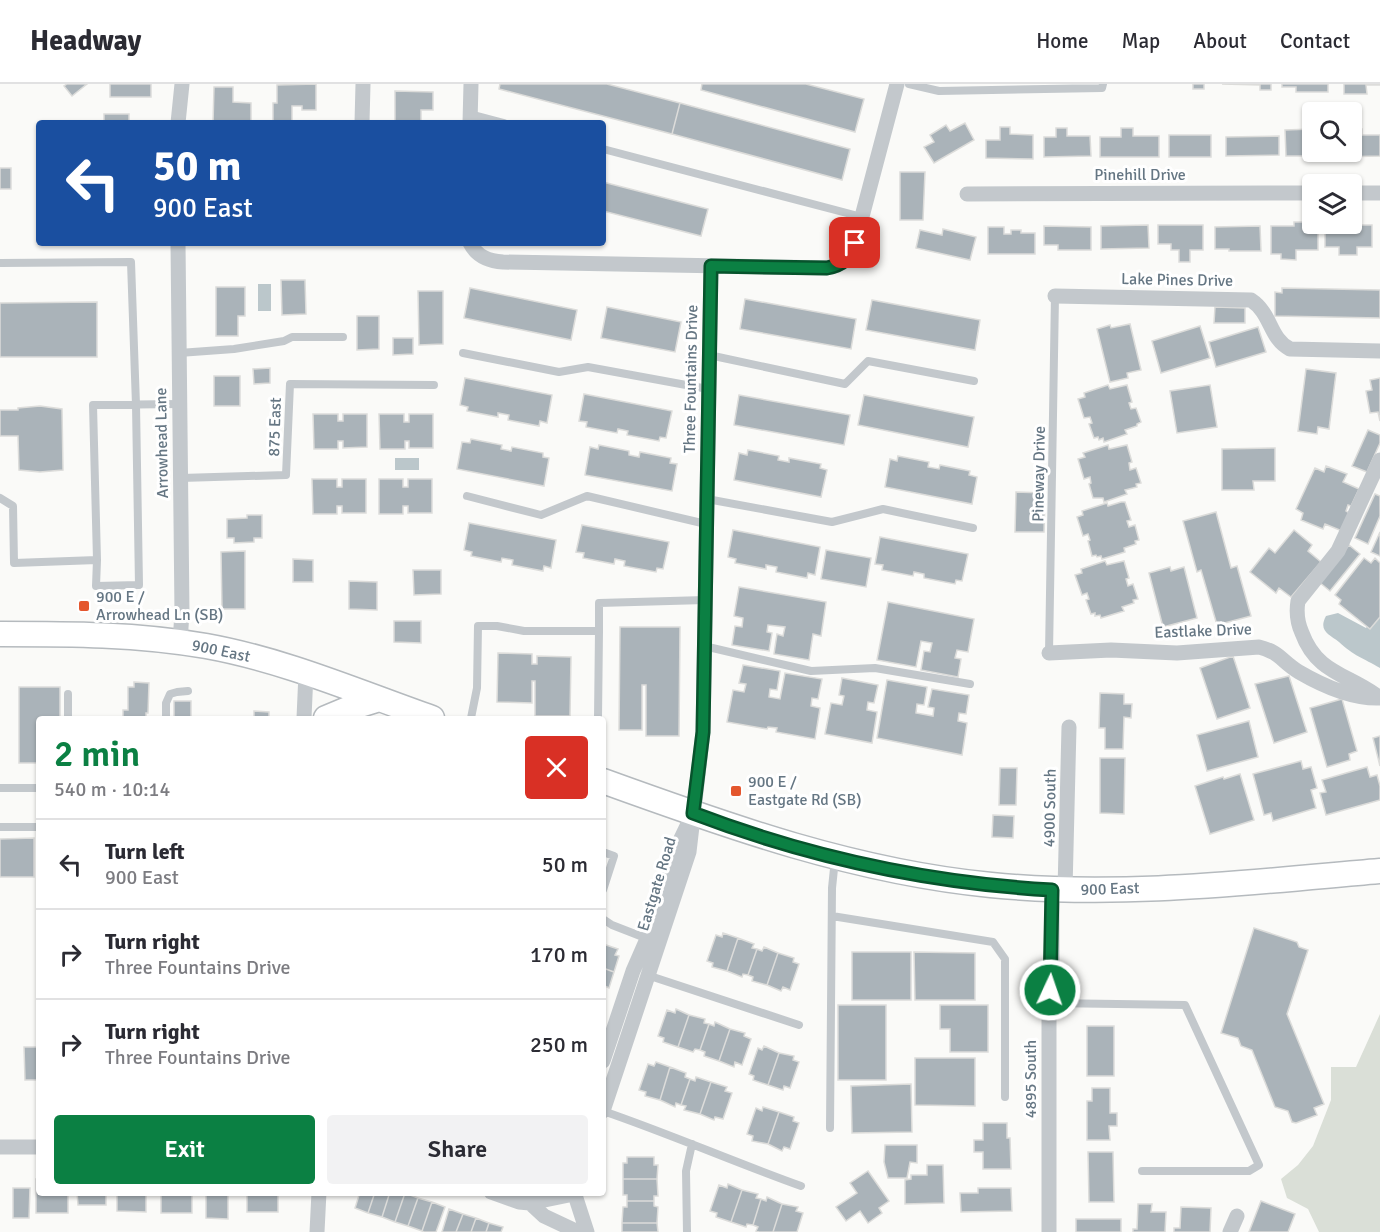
<!DOCTYPE html>
<html lang="en">
<head>
<meta charset="utf-8">
<style>
  :root { --surface:#fff; --page:#f2f2f3; --text:#2b2b33; --muted:#7c7c81; --line:#e1e1e2; --accent:#0b8043 }
  body { margin:0; font-family:Signika,sans-serif; background:var(--page); color:var(--text); height:100vh; display:flex; flex-direction:column; font-size:22px; white-space:nowrap }
  * { box-sizing:border-box; margin:0 }
  p { font-size:20px; color:var(--muted) }
  .icon { flex:none; width:33px; height:33px; fill:none; stroke:currentColor; stroke-width:2; stroke-linecap:round; stroke-linejoin:round }
  .map { position:relative; flex:1; overflow:hidden }
  .details { position:absolute; left:36px; top:632px; width:570px; height:480px; display:flex; flex-direction:column; background:var(--surface); border-radius:6px; box-shadow:0 2px 4px #0004 }
  .details>* { flex:none }
  .guide { position:absolute; left:36px; top:36px; width:570px; height:126px; border-radius:6px; box-shadow:0 2px 4px #0004; background:#1a4fa0; color:#fff; overflow:hidden }
  .fabs { position:absolute; left:1302px; top:18px; display:grid; gap:12px }
  .fabs a { display:grid; place-items:center; width:60px; height:60px; border-radius:6px; background:var(--surface); box-shadow:0 2px 4px #0004; font-size:30px }
  .pin { position:absolute; display:grid; place-items:center; width:51px; height:51px; color:#fff; margin:-26px; border-radius:12px; box-shadow:0 3px 9px #0006 }
  .me { position:absolute; width:66px; margin:-33px; rotate:3deg; stroke-linejoin:round; filter:drop-shadow(0 0 4px #0008) }
  .turn { display:flex; align-items:center; gap:21px; height:126px; padding:0 18px; font-size:27px }
  .turn .icon { width:78px; height:78px; stroke-width:2.5 }
  .turn b { display:block; font-size:42px; line-height:51px }
  .round { display:grid; place-items:center; flex:none; width:63px; height:63px; border-radius:6px; background:var(--page) }
  .overview { display:flex; align-items:center; justify-content:space-between; height:102px; padding:0 18px }
  h1 { font-size:36px; font-weight:600; line-height:45px; color:var(--accent) }
  .primary-button { display:flex; gap:12px; margin-top:auto; padding:12px 18px }
  .primary-button a { flex:1; height:69px; border-radius:6px; background:var(--accent); color:#fff; font-size:24px; font-weight:600; line-height:69px; text-align:center }
  .primary-button a+a { background:var(--page); color:var(--text) }
  ul { padding:0; list-style:none }
  li { display:flex; align-items:center; gap:18px; height:90px; padding:0 18px; border-top:2px solid var(--line) }
  li div { flex:1 }
  li b { display:block; font-size:22px }
  li em { font-style:normal }
  header { display:flex; align-items:center; gap:36px; box-sizing:border-box; height:84px; padding:0 30px; background:var(--surface); border-bottom:2px solid var(--line) }
  header strong { font-size:28px }
  nav { display:flex; gap:33px; margin-inline-start:auto; font-size:21px }
  .map>svg:first-child { display:block }
  .green { fill:#dadfd7 }
  .water { fill:#bbc7cb }
  .building { fill:#aab3b9; stroke:#dcdcda; stroke-width:1.5 }
  .lines { fill:none; stroke-linecap:round; stroke-linejoin:round }
  .primary-casing { stroke:#b5babe; stroke-width:27 }
  .service { stroke:#c3c8cc; stroke-width:8 }
  .minor { stroke:#c3c8cc; stroke-width:15 }
  .primary { stroke:#fff; stroke-width:24 }
  .route-casing { stroke:#07532c; stroke-width:15 }
  .route { stroke:#0b8043; stroke-width:10 }
  .poi-dot { fill:#e4572e; stroke:#fff; stroke-width:2 }
  .labels { text-anchor:middle; dominant-baseline:central; stroke-width:6; stroke-linejoin:round; paint-order:stroke }
  .street-label { font-size:16px; fill:#657683; stroke:#fff }
  .poi-label { font-size:16px; fill:#657683; stroke:#fff; text-anchor:start }
</style>
</head>
<body>
<header>
<strong>Headway</strong>
<nav><a>Home</a><a>Map</a><a>About</a><a>Contact</a></nav>
</header>
<div class="map">
<svg width="1380" height="1148" viewBox="0 0 1380 1148">
  <rect width="100%" height="100%" fill="#fafaf8"/>
  <path class="green" d="M1380,930V1148H1319L1308,1125L1287,1114L1281,1095L1298,1081L1313,1062L1331,1016V983H1356Z"/>
  <path class="water" d="M258,200H271V227H258Z
    M395,374H419V386H395Z
    M1380,523V584C1363,574 1354,572 1339,558C1329,550 1318,547 1326,532L1338,529L1366,544Z"/>
  <path class="building" d="M67,0H87L72,12L64,2Z
    M110,0H151V13H110Z
    M316,0V26H302V22H292V37L273,38V19H277V1Z
    M500,0H607L680,19L672,50L499,5Z
    M702,0H806L864,15L855,48L701,6Z
    M1193,0H1204V5H1193Z
    M1222,0H1271V6H1260V1Z
    M1282,0H1328V8H1296V3H1282Z
    M1344,0H1380V1H1366L1367,10H1344Z
    M214,3H233V18L251,19V39H213Z
    M395,7L433,8V26H421V39H395Z
    M680,19L850,65L842,96L672,50Z
    M104,30H129V39H104Z
    M965,39L974,56L934,79L924,63L934,58L930,51L946,41L950,47Z
    M1000,43H1010V50L1033,51V75L986,74V56H1000Z
    M1056,44H1067V52H1090L1091,72L1044,73V53H1056Z
    M1121,44H1133V52H1159V73H1100V53H1121Z
    M1312,45V68H1328V72H1286L1285,46Z
    M1352,45H1362V51H1380V72L1339,73V68H1352Z
    M1169,51H1211V73H1169Z
    M1279,52V71L1226,72V53Z
    M0,84H11V105H0Z
    M900,88H925L923,136H900Z
    M603,98L708,125L701,152L603,127Z
    M1294,138H1303V141L1318,142V166H1296V176L1281,175V170H1271V142H1294Z
    M1148,141L1149,164L1101,165V142Z
    M1158,141H1203V166H1190V178H1179V166H1171V160H1158Z
    M1325,141H1372V163H1357V171H1339V163H1325Z
    M1044,142L1091,143V166H1058V161H1044Z
    M1260,142L1261,167H1229V165H1215V143Z
    M988,143H1004V150H1011V146H1021V149H1035V170H988Z
    M943,145L976,153L970,176L916,164L920,146L942,151Z
    M281,196H305L306,230L282,231Z
    M216,203H245V232H238V252H216Z
    M470,204L577,226L571,256L464,234Z
    M1282,204L1380,206V234L1275,232V208L1282,209Z
    M418,207H443V260L419,261Z
    M745,215L856,235L851,265L740,245Z
    M872,216L980,236L975,266L866,246Z
    M97,218V273H0V219Z
    M607,223L681,238L675,268L601,254Z
    M1215,223L1245,224V239H1214Z
    M357,232H379V265L357,266Z
    M1130,240L1141,286L1127,289L1128,294L1110,298L1097,245L1110,241L1111,244Z
    M1200,242L1210,274L1161,289L1152,257Z
    M1258,243L1266,268L1216,283L1209,258Z
    M393,254H413V270L393,271Z
    M270,284V299L254,300L253,285Z
    M1306,285L1336,289L1329,345L1318,343L1317,350L1298,347Z
    M214,292H240V322H214Z
    M465,294L552,311L547,339L540,337L539,342L508,336L509,331L498,329V333L467,327L468,323L460,321Z
    M1380,294V337L1378,328L1370,329L1366,307L1372,306L1370,296Z
    M1108,301L1110,305L1127,301L1132,318L1129,319L1131,325L1136,324L1141,338L1137,340V342L1125,346L1127,350L1104,358L1103,354L1099,356L1098,353L1094,354L1089,340L1092,339L1090,333L1084,334L1078,315L1085,313L1084,309Z
    M1210,301L1217,343L1177,349L1170,307Z
    M584,310L672,327L666,354L660,353L659,357L627,351L628,347L618,345L617,349L586,343L587,338L579,337Z
    M739,311L850,331L844,361L734,341Z
    M864,311L974,333L968,363L858,341Z
    M40,322L62,325L63,386L40,388L19,386L18,352H0V326H18V324Z
    M313,330H338V337H343V330H367V363L343,364V357H338V365H314Z
    M379,330H404V338H409V330H433V364H409V357H405V365H380Z
    M1368,346L1380,351V359L1367,388L1352,382Z
    M471,355L502,361L501,365L511,367L512,363L543,369V373L549,374L544,402L457,385L462,358L470,359Z
    M599,361L629,367V371L639,373L640,368L671,374L670,379L677,380L672,407L585,391L590,363L598,365Z
    M1108,361L1109,365L1127,361L1132,378L1129,379L1130,386L1136,384L1141,399L1136,400L1137,403L1125,406L1127,410L1104,418L1103,414H1093L1089,400L1091,399L1090,393L1084,395L1078,375L1085,373L1083,369Z
    M1275,364V397H1253L1254,406H1222V365Z
    M748,366L779,372L778,376L789,378V374L821,380L820,384L827,386L821,413L734,396L739,369L747,371Z
    M898,372L929,378L928,383L939,385L940,381L970,387L969,391L977,393L972,420L885,403L890,375L897,377Z
    M1326,382L1347,390L1343,398L1359,405L1351,422L1348,421L1346,427L1349,429L1342,447L1325,440L1323,445L1301,436L1303,429L1296,425L1315,384L1324,388Z
    M312,395H337V403H342V395H366V429H342V422H337V430H313Z
    M379,395H403V403H408V395H432V429H408V422H403V430H379Z
    M1016,408L1045,409L1044,448H1015Z
    M1375,410L1380,412V432L1368,460L1355,454Z
    M1121,418H1125L1131,436L1127,437L1129,443L1135,441L1139,456L1135,457L1136,460L1124,464L1125,468L1102,475L1101,472L1097,473L1096,471L1092,472L1088,457L1090,456L1088,450L1083,452L1077,433L1083,431L1082,427L1107,419L1108,422Z
    M1216,428L1231,484L1237,482L1251,532L1217,541L1201,486L1197,488L1183,437Z
    M247,431H262V454H254V458L234,459V454H227V435L247,434Z
    M469,439L556,456L551,484L544,482L543,487L512,481L513,476L502,474L501,478L471,472L472,468L464,466Z
    M582,441L669,458L663,485L657,484L656,488L624,482L625,477L615,475L614,480L583,474L584,469L576,468Z
    M733,446L820,463L815,491L808,489L807,494L776,488L777,483L766,481V485L735,479L736,475L728,473Z
    M1294,446L1312,461L1308,467L1321,478L1291,513L1279,504L1276,509L1250,488L1269,464L1275,469Z
    M1380,448V472L1371,468Z
    M880,453L968,470L962,497L956,496L955,500L924,494V490L914,488L913,492L882,486L883,481L875,480Z
    M1349,461L1360,470L1330,507L1319,498Z
    M826,466L871,474L866,503L821,495Z
    M245,467V525H222L221,468Z
    M1364,474L1371,479L1375,474L1380,479V533L1370,545L1339,520L1341,516L1335,511Z
    M293,475L313,476V498H293Z
    M1105,477L1107,481L1124,477L1129,494L1126,495L1128,502L1133,500L1138,515L1133,516L1134,519L1122,523L1124,527L1101,534L1100,531L1095,532V529L1091,530L1086,516L1089,515L1087,509L1082,511L1075,491L1082,489L1081,485Z
    M1170,483L1171,487L1184,483L1197,534L1163,543L1149,489Z
    M413,486H441V510L414,511Z
    M349,497L377,498V526L349,525Z
    M739,503L826,518L821,552L813,550L809,576L774,570L777,550L783,552L785,543L768,541L767,548L772,549L769,567L732,561L735,542L742,543L743,534L734,532Z
    M888,518L974,535L968,568L957,566L955,574L961,575L958,593L921,586L924,567L930,568L932,559L921,557L916,583L877,576Z
    M394,537H421V559L394,558Z
    M620,543H680L679,652H646V601H642V646H619Z
    M498,569L532,570V580H537V572L571,573L570,632H535V597H532V619L497,618Z
    M1233,572L1250,624L1217,635L1200,584Z
    M743,581L780,587L777,606L770,605L769,613L780,615L785,589L822,595L818,615L812,614L811,622L820,624L815,655L776,648L777,644L768,643L767,645L727,638L733,606L744,608L746,600L739,599Z
    M1289,592L1307,648L1274,659L1255,600Z
    M842,594L878,601L874,619L868,618L867,626L877,628L872,659L825,650L831,619L842,621L844,612L839,611Z
    M887,596L927,603L924,621L917,620L916,629L933,632L934,624L928,623L932,605L969,611L966,630L959,629L958,637L967,639L962,671L877,654Z
    M134,598L149,599L148,629H146V633H123V626H128V603H134Z
    M19,603H60V634H39V679H19Z
    M1100,609L1124,610V620H1132L1131,634L1124,633L1123,665H1105V644H1099Z
    M1342,615L1357,667L1349,670L1350,676L1327,683L1310,624Z
    M174,617H191V634H174Z
    M254,627L269,628V634H254Z
    M1249,637L1258,673L1207,687L1197,651Z
    M1380,652V682L1373,654Z
    M1100,674H1125L1124,730L1100,729Z
    M1301,677L1303,685L1311,683L1317,704L1311,706L1316,724L1273,737L1271,729L1264,731L1253,690Z
    M1367,683L1370,693L1377,691L1380,702V716L1326,731L1320,709L1326,708L1322,696Z
    M1000,684H1017L1016,721H999Z
    M1240,690L1254,736L1210,750L1195,702L1223,693L1224,695Z
    M993,731L1014,732L1013,754L992,753Z
    M34,754V793H0V755Z
    M1254,844L1297,858L1299,863L1308,866L1287,930L1324,1020L1314,1024L1317,1031L1296,1039L1292,1038L1288,1027L1275,1023L1252,966L1241,962L1238,954L1221,949Z
    M723,849L738,854L727,887L712,883L713,879L707,877L716,851L722,853Z
    M738,854L754,860L752,864L757,865L748,891L743,890L742,893L727,887Z
    M603,860L618,865L615,871L619,872L614,888L603,884Z
    M764,863L778,869L767,901L752,897L753,893L748,891L757,865L762,867Z
    M852,868H911V916H852Z
    M914,868L975,869V916H915Z
    M778,869L794,874L793,878L799,880L790,906L783,903L781,907L767,901Z
    M603,884L614,888L609,904L605,902L603,907Z
    M838,921H886V996H838Z
    M940,921H988V968H950V945H940Z
    M676,925L689,931L678,963L663,958L664,954L658,952L667,926L675,929Z
    M689,931L705,935L704,939L709,940L700,966L695,965L693,968L678,963Z
    M715,938L730,945L719,977L704,972L705,968L700,966L709,940L714,942Z
    M1087,942H1114V992H1087Z
    M730,945L745,949L744,952L751,955L742,981L735,978L734,983L719,977Z
    M764,962L779,969L768,1001L753,996L754,992L749,990L758,964L762,966Z
    M24,963H39V996H25Z
    M779,969L794,972L793,976L799,978L790,1004L784,1002L783,1006L768,1001Z
    M915,974H975V1022L915,1021Z
    M656,978L670,983L660,1016L645,1012L646,1008L639,1006L648,980L654,982Z
    M670,983L686,989L685,993L690,995L681,1021L676,1019L675,1023L660,1016Z
    M696,993L711,998L700,1030L684,1026L686,1022L681,1021L690,995L695,997Z
    M711,998L727,1003L725,1007L732,1009L723,1035L715,1033L714,1036L700,1030Z
    M911,1000L912,1048L852,1049L851,1002Z
    M1092,1004H1110V1029H1117V1042H1109L1110,1056H1087V1017H1092Z
    M763,1023L779,1028L768,1060L752,1057L753,1052L747,1050L756,1024L762,1027Z
    M779,1028L794,1033L793,1037L799,1039L790,1065L784,1063L782,1067L768,1060Z
    M983,1039H1007V1054H1010L1011,1085H983V1068H974V1056H983Z
    M885,1061H917V1079L910,1078L907,1094H888L884,1078Z
    M1088,1068H1113L1114,1118H1089Z
    M627,1073H654V1081H658L657,1095H623V1079H627Z
    M927,1081H943L944,1119L905,1120V1096L911,1095V1091H927Z
    M868,1087L889,1117L879,1124L882,1129L868,1139L860,1127L846,1137L836,1123L857,1109L850,1099Z
    M36,1095H39V1108H68V1129H36Z
    M623,1095H657L658,1112H654V1117H627V1111H623Z
    M728,1100L742,1106L731,1138L716,1133L717,1129L710,1127L719,1101L727,1104Z
    M13,1104H30L29,1134H13Z
    M978,1104H1011L1012,1127L961,1128L960,1109H978Z
    M742,1106L758,1110L756,1114L761,1115L753,1141L747,1140L746,1143L731,1138Z
    M77,1108H106V1121H78Z
    M117,1108H146V1128L117,1127Z
    M161,1108H192V1129H161Z
    M212,1108H228V1135L206,1134V1111H212Z
    M247,1108H278V1128H247Z
    M360,1108H375L368,1129L355,1124Z
    M375,1108H390L382,1133L368,1129Z
    M390,1108L405,1109L395,1138L382,1133Z
    M405,1109L418,1114L408,1142L395,1138Z
    M767,1113L782,1120L773,1148H759L756,1147L758,1143L753,1141L761,1115L766,1117Z
    M418,1114L432,1118L422,1147L408,1142Z
    M627,1117H654V1122L658,1123L657,1139H622L623,1123H627Z
    M1261,1117L1295,1130L1288,1148H1249Z
    M432,1118L445,1123L436,1148H424L422,1147Z
    M782,1120L798,1123L796,1127L803,1129L797,1148H773Z
    M1138,1120H1152L1151,1128H1166L1165,1148H1133V1145H1137Z
    M1181,1123L1211,1124L1210,1148H1174V1144H1180Z
    M449,1125L463,1130L456,1148H442Z
    M463,1130L476,1134L471,1148H456Z
    M476,1134L489,1139L486,1148H471Z
    M1076,1135H1121V1148H1076Z
    M489,1139L503,1143L501,1148H486Z
    M622,1139H657L658,1148H622Z"/>
  <g class="lines">
    <defs>
      <path id="primary" d="M0,550C69,550 137,550 206,562C284,576 358,608 432,634
        M326,634L350,624L379,615
        M603,697C730,743 856,788 991,801C1120,814 1252,798 1380,787"/>
    </defs>
    <use href="#primary" class="primary-casing"/>
    <path class="service" d="M909,0L939,7L1102,4L1103,0
      M470,30L504,39
      M603,65L862,133
      M0,179L131,178L136,321L139,501L96,502L97,476
      M179,269L234,265L284,257L292,253H343
      M463,269L559,288L588,283L708,305
      M709,271L845,300L868,277L974,297
      M181,394L286,391L290,300L434,301
      M467,412L541,431L587,412L706,440
      M0,414L13,422L14,479L97,476L93,321L180,320
      M707,415L832,438L883,425L973,444
      M599,547V519L705,516
      M704,562L811,587L875,584L970,600
      M1049,569L1055,212
      M68,634V610
      M166,634V619L170,610L177,608L188,607
      M471,634L477,604L478,542H497L524,547H599L598,634
      M0,704H39
      M0,743H39
      M603,768L614,772L603,806
      M832,832L993,858L1005,875V1013
      M603,835L612,841L648,855
      M647,891L799,941
      M1049,919L1185,921L1259,1081L1249,1087H1142
      M603,1027C670,1050 734,1078 801,1102
      M830,1044L832,804L835,775
      M687,1148L686,1087L692,1060"/>
    <path class="minor" d="M178,39L182,0
      M362,39L363,0
      M470,39L471,0
      M1352,109H1380
      M967,110L1312,109
      M178,159L182,529L180,558
      M470,159C477,173 489,177 503,178L827,184C843,181 850,174 855,159L897,0
      M1055,212L1251,216C1272,230 1269,254 1290,265L1380,267
      M1380,376L1338,467L1298,517C1296,529 1297,538 1302,549C1317,590 1349,590 1380,614
      M1049,569L1111,566L1177,569L1259,563C1280,568 1282,578 1299,588C1323,602 1352,615 1380,614
      M304,634L306,589
      M1065,806L1069,643
      M603,977L633,887L647,855L677,763L688,740
      M603,1027L689,768L703,648L711,182
      M0,1063H39
      M491,1108L519,1118L530,1119L574,1110
      M574,1108L587,1148
      M535,1115L530,1119L544,1132L578,1148
      M317,1148L319,1108
      M1049,1148V919L1052,892V806
      M1230,1148L1237,1132"/>
    <use href="#primary" class="primary"/>
  </g>
  <g class="lines">
    <defs>
      <path id="route" d="M855,159C850,174 843,181 827,184L711,182L703,648L693,729C808,773 929,799 1052,806L1050,906"/>
    </defs>
    <use href="#route" class="route-casing"/>
    <use href="#route" class="route"/>
  </g>
  <g class="poi-dot">
    <rect x="78" y="516" width="12" height="12" rx="3"/>
    <rect x="730" y="701" width="12" height="12" rx="3"/>
  </g>
  <g class="labels">
    <g class="street-label">
      <text x="1140" y="91">Pinehill Drive</text>
      <text transform="translate(1177 196) rotate(1)">Lake Pines Drive</text>
      <text transform="translate(691 295) rotate(-89)">Three Fountains Drive</text>
      <text transform="translate(275 343) rotate(-88)">875 East</text>
      <text transform="translate(162 359) rotate(-91)">Arrowhead Lane</text>
      <text transform="translate(1039 390) rotate(-89)">Pineway Drive</text>
      <text transform="translate(1203 547) rotate(-2)">Eastlake Drive</text>
      <text transform="translate(221 567) rotate(12)">900 East</text>
      <text transform="translate(1050 724) rotate(-89)">4900 South</text>
      <text transform="translate(657 800) rotate(-73)">Eastgate Road</text>
      <text transform="translate(1110 805) rotate(-2)">900 East</text>
      <text transform="translate(1031 995) rotate(-90)">4895 South</text>
    </g>
    <g class="poi-label">
      <text x="96" y="513">900 E /<tspan x="96" dy="18">Arrowhead Ln (SB)</tspan></text>
      <text x="748" y="698">900 E /<tspan x="748" dy="18">Eastgate Rd (SB)</tspan></text>
    </g>
  </g>
</svg>
<div class="fabs">
<a><svg class="icon" aria-label="search" viewBox="0 0 24 24"><circle cx="10" cy="10" r="6"/><path d="M15 15l6 6"/></svg></a>
<a><svg class="icon" aria-label="layers" viewBox="0 0 24 24"><path d="M12 4l9 5-9 5-9-5zM3 14l9 5 9-5"/></svg></a>
</div>
<div class="pin" style="left:855px;top:159px;background:#d93025"><svg class="icon" aria-label="arrive" viewBox="0 0 24 24"><path d="M6 21V4h12l-3 4 3 4H6"/></svg></div>
<svg class="me" style="left:1050px;top:906px" viewBox="-20 -20 40 40"><circle r="17" fill="#0b8043" stroke="#fff" stroke-width="3"/><path d="M0-11L8 9 0 5-8 9z" fill="#fff"/></svg>
<div class="guide">
<div class="turn"><svg class="icon" aria-label="left" viewBox="0 0 24 24"><path d="M17 20v-9H6M10 6l-5 5 5 5"/></svg><div><b>50 m</b>900 East</div></div>
</div>
<section class="details">
<div class="overview"><div><h1>2 min</h1><p>540 m · 10:14</p></div><a class="round" style="background:#d93025;color:#fff"><svg class="icon" aria-label="close" viewBox="0 0 24 24"><path d="M6 6l12 12M18 6L6 18"/></svg></a></div>
<ul>
<li><svg class="icon" aria-label="left" viewBox="0 0 24 24"><path d="M17 20v-9H6M10 6l-5 5 5 5"/></svg><div><b>Turn left</b><p>900 East</p></div><em>50 m</em></li>
<li><svg class="icon" aria-label="right" viewBox="0 0 24 24"><path d="M7 20v-9h11M14 6l5 5-5 5"/></svg><div><b>Turn right</b><p>Three Fountains Drive</p></div><em>170 m</em></li>
<li><svg class="icon" aria-label="right" viewBox="0 0 24 24"><path d="M7 20v-9h11M14 6l5 5-5 5"/></svg><div><b>Turn right</b><p>Three Fountains Drive</p></div><em>250 m</em></li>
</ul>
<div class="primary-button"><a>Exit</a><a>Share</a></div>
</section>
</div>
</body>
</html>
